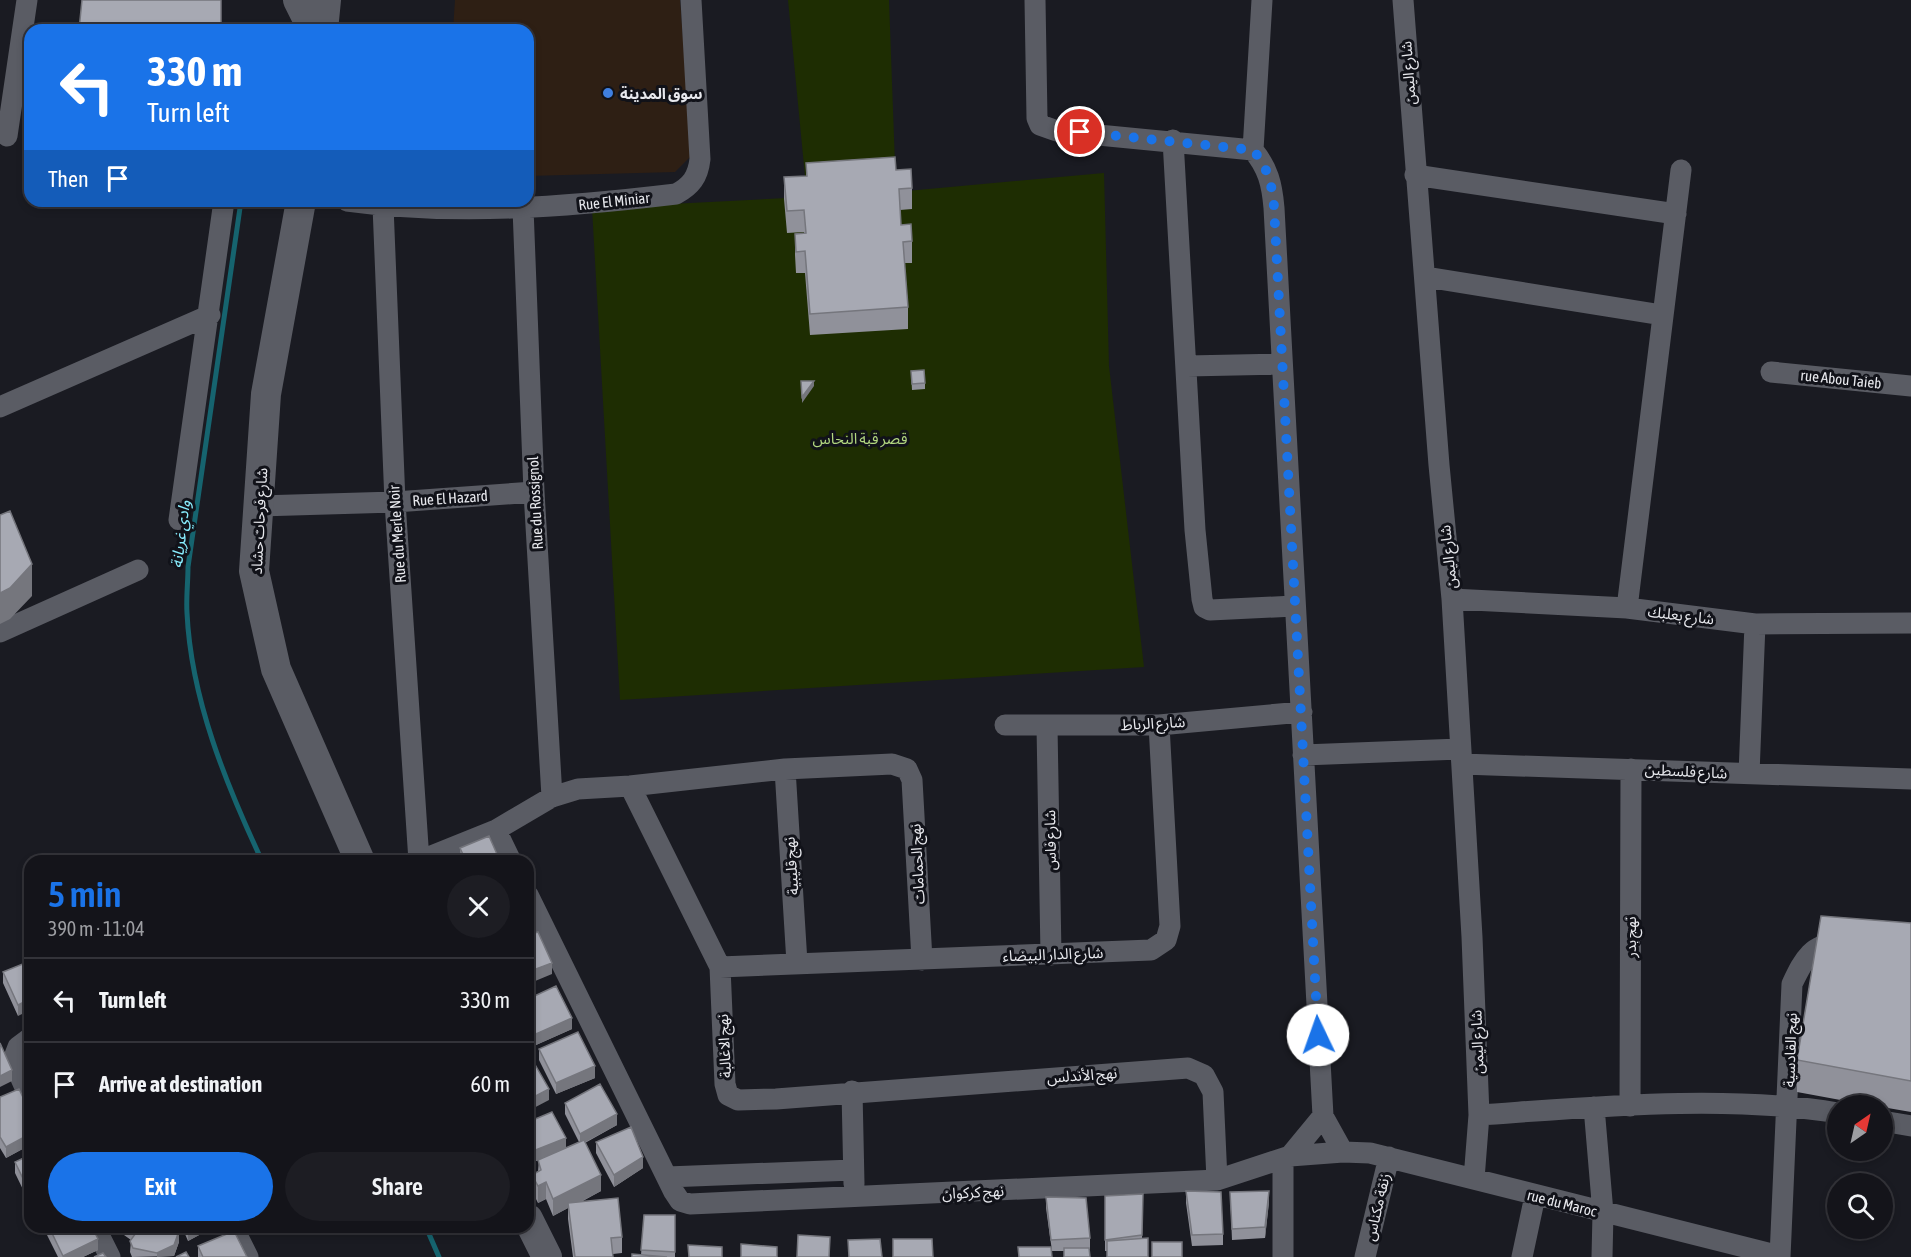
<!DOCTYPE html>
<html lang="en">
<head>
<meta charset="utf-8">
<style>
  :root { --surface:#14141a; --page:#1d1d23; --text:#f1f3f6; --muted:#9d9ea2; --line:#333339; --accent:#1a73e8 }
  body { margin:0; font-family:"Asap Condensed","Noto Sans Arabic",sans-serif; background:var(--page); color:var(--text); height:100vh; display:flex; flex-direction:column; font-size:22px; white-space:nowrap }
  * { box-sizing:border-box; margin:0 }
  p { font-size:20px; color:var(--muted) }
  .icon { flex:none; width:33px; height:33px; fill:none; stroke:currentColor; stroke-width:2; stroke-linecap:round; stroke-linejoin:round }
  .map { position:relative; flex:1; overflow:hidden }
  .sheet { position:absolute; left:24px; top:855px; width:510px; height:378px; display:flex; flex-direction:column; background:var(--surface); border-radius:18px; box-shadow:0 3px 9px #0003,0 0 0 2px var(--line) }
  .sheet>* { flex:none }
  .top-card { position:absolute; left:24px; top:24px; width:510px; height:183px; border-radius:18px; box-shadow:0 3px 9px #0003,0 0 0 2px var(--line); background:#1a73e8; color:#fff; overflow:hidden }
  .needle { width:39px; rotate:34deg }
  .buttons { position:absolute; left:1827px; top:1095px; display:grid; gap:12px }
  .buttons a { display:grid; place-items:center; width:66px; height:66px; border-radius:50%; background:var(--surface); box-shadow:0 3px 9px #0003,0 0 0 2px var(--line); font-size:30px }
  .pin { position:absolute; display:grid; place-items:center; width:51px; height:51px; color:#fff; margin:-26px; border:3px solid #fff; border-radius:50%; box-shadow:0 2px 6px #0007 }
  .me { position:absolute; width:66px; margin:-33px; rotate:357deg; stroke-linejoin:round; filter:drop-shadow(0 0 4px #0008) }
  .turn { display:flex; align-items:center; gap:21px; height:126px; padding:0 24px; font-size:27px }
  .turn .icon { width:78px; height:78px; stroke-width:2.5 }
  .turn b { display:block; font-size:42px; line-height:51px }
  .then { display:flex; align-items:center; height:57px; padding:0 24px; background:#0003; gap:12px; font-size:22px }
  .round { display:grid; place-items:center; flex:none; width:63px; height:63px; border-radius:32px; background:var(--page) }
  .summary { display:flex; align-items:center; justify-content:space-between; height:102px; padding:0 24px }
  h1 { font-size:36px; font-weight:600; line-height:45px; color:var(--accent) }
  .action { display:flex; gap:12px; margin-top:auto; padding:12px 24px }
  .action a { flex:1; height:69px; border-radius:36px; background:var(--accent); color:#fff; font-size:24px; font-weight:600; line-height:69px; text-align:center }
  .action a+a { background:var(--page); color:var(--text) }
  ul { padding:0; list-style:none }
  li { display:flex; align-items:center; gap:18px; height:84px; padding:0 24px; border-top:2px solid var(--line) }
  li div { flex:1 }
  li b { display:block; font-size:22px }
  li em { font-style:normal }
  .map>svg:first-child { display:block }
  .commercial { fill:#2e1f14 }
  .green { fill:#1e2d02 }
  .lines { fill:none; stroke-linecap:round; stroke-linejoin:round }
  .stream { stroke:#16646f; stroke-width:5 }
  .street { stroke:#5a5c64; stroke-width:21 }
  .secondary { stroke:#5a5c64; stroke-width:30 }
  .wall { fill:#90919a }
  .shaded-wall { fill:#75767d }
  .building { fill:#a7a9b3; stroke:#75767d; stroke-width:1.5 }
  .route { stroke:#1a73e8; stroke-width:10; stroke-dasharray:0 18 }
  .shop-dot { fill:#3f7fe0; stroke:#111219; stroke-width:2 }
  .labels { text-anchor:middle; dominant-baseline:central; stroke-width:6; stroke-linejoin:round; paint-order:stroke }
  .street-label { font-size:15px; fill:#e7e8ed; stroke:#111219 }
  .poi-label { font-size:15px; font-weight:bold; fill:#e7e8ed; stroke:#111219; text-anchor:start }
  .park-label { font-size:15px; fill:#b3d880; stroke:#111219 }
  .water-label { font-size:16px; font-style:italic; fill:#89eeff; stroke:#111219 }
</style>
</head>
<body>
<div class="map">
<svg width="1911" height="1257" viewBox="0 0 1911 1257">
  <rect width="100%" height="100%" fill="#1a1b22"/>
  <path class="commercial" d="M455,0H680L692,155L675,172L528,176V30H453Z"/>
  <path class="green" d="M788,0H889L896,192L1104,173L1109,366L1144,667L620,700L592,208L807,197Z"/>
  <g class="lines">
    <path class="stream" d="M241,201L188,567C188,582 186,598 187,613C191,699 226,784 262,861
      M426,1227L439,1257"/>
    <path class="street" d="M1035,0L1037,118L1040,125L1057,131L1253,150
      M1403,0L1439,465L1452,599L1472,937L1479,1115L1474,1179
      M7,136L27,0
      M1173,140L1195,530L1202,599L1204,607L1210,610L1294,606
      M1253,150C1268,168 1272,184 1274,208L1323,1116L1343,1152
      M1253,150L1262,0
      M1415,175L1676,214
      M347,201C456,216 567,207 676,194C691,186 698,177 700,159L691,0
      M383,206L395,502L419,861
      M523,208L534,492L552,797
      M1426,277L1662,315
      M1187,366L1282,364
      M1771,372L1911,386
      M0,407L210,315
      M259,506L395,502L534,492
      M179,520L224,201
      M1452,599L1627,608L1755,624L1911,623
      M1627,608L1681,170
      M0,632L138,570
      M1005,725H1159L1302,712
      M1047,726L1051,955
      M1303,755L1460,749
      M1462,764L1911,779
      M785,769L797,963
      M1749,774L1755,624
      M630,786L720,967L725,1084L728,1095L738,1100L776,1099L1188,1068L1204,1075L1213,1092L1217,1180
      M496,830L511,861
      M419,861L496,830L552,797L578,789L630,786L785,769L892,764L907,769L912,780L922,960
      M528,895L674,1192L680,1201L690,1204L1217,1180L1290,1156L1343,1152L1370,1153L1780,1256
      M720,967L1151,950L1166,940L1170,926L1159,725
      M30,1038L18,1047L13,1060L30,1099
      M852,1091L854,1184
      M1630,1106L1631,769
      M1594,1107L1603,1213L1602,1257
      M1479,1115C1594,1107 1724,1094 1838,1113
      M1882,1121L1911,1126
      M1290,1156L1323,1116
      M1283,1159V1257
      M667,1177L853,1170
      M95,1227L110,1257
      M233,1227L248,1257
      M1365,1257L1389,1157
      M1522,1257L1535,1196
      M1780,1257L1792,984C1803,961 1812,941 1841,944"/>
    <path class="secondary" d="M298,0L313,30
      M323,30L326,0
      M301,201L266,394L254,571L276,669L360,861
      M528,1219L547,1257"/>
  </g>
  <path class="wall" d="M806,163L896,170L912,188V209L900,210L901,225L912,241V263H904L908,307V329L810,335L805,273H796L795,255V234L804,233V232L787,233L784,199V177L806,176Z
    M911,371L925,383V389L912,390Z
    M460,848L500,861H461Z
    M1911,923V1112L1882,1107V1106H1873L1797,1092V1060Z
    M30,961L18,1016L3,983V972Z
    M528,999L572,1029L536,1045L528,1028Z
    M539,1049L595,1078L556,1094L539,1060Z
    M0,1097L30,1112V1145L6,1158L0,1148Z
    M565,1103L617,1125L585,1143L601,1191L581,1202L622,1237V1253L613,1254V1257H573L568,1219V1208L553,1216L546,1199L538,1203L532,1191V1175L538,1171L539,1160L528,1164V1122L566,1148L579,1142L565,1114Z
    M596,1142L643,1168L614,1187L596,1153Z
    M30,1155V1204L15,1173V1162Z
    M1186,1191L1223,1234V1245L1192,1246L1186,1203Z
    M1230,1192L1269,1202L1265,1238L1232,1240Z
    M1143,1194L1142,1239L1148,1257H1107V1251H1105V1196Z
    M1046,1197L1090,1238V1249H1089L1090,1257H1064V1251H1052L1046,1208Z
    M644,1215H675V1257H632L641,1255Z
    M43,1227H92L98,1250L83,1257H58Z
    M124,1227H176L179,1242L174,1256L132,1257L130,1252L131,1240L124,1235Z
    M182,1227H214L188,1241Z
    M198,1246L247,1257H198Z"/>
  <path class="shaded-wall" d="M814,381V386L802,403V397Z
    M32,564V596L10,619L0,624V593Z
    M530,922V933L528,934V923Z
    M552,963V974L528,984V972Z
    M30,999V1010L18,1016V1005Z
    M572,1018V1029L536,1045V1034Z
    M595,1066V1078L556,1094V1083Z
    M12,1070V1081L0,1087V1076Z
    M549,1089V1100L528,1111V1100Z
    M617,1114V1125L580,1145V1134Z
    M30,1134V1145L6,1158V1147Z
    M566,1138V1149L528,1164V1153Z
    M643,1157V1168L614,1187V1175Z
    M601,1175V1191L569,1208L568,1203V1208L553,1216V1199Z
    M546,1182V1199L538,1203V1186Z
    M1269,1191V1202L1265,1238V1227Z
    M194,1227H214L188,1241V1230Z
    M179,1231V1242L174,1256L157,1257V1253Z
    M98,1239V1250L83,1257H63V1256Z"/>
  <path class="building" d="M82,0H221V30H79Z
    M895,157L896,170L911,169L912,188L899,189L901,225L911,224L912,241L903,242L908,307L810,314L805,251L796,252L795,234L806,233L804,210L787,211L784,177L807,176L806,163Z
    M924,370L925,383L912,384L911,371Z
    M801,381H814L802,397Z
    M10,511L32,564L10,588L0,593V515Z
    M489,836L500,861H466L460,848Z
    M1821,916L1911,923V1081L1797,1060Z
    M538,932L552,963L528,972V935Z
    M30,961V999L18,1005L3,972Z
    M556,986L572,1018L536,1034L528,1017V999Z
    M578,1032L595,1066L556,1083L539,1049Z
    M0,1043L12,1070L0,1076Z
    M533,1061L549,1089L528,1100V1063Z
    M600,1084L617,1114L580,1134L565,1103Z
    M19,1089L30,1112V1134L6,1147L0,1137V1097Z
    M552,1112L566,1138L528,1153V1122Z
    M631,1127L643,1157L614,1175L596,1142Z
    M584,1140L601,1175L553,1199L546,1182L538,1186L532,1175L541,1170L538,1160Z
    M30,1155V1193L15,1162Z
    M1186,1191L1221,1192L1223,1234L1192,1235Z
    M1269,1191L1265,1227L1232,1229L1230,1192Z
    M1143,1194L1142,1235L1105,1240V1196Z
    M1046,1197L1086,1198L1090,1238L1051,1240Z
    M618,1198L622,1237L611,1238L613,1257H575L568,1203Z
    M644,1215H675V1252L641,1250Z
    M49,1227H92L98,1239L63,1256Z
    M128,1227H176L179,1231L174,1245L157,1253L133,1248L130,1241L136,1233Z
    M187,1227H194L188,1230Z
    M234,1231L247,1257H203L198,1246Z
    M798,1235L830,1237L829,1257H797Z
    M1148,1238V1257H1107V1241Z
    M880,1239L882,1257H849L848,1240Z
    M893,1239H932L933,1257H893Z
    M1152,1242H1182V1257H1152Z
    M741,1244L777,1247V1257H741Z
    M688,1245L722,1247V1257H689Z
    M1018,1247H1051L1052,1257H1019Z
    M1064,1248H1089L1090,1257H1064Z
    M186,1252L189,1257H176Z
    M103,1253L106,1257H94Z
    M632,1254L667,1257H632Z"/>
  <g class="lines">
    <path class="route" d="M1080,132L1253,150C1268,168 1272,184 1274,207L1318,1035"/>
  </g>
  <circle class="shop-dot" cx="608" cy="93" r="6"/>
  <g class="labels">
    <g class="street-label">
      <text transform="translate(1408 73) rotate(-94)">شارع اليمن</text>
      <text transform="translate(614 201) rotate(-6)">Rue El Miniar</text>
      <text transform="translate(1841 379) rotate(6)">rue Abou Taieb</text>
      <text transform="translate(450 498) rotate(-4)">Rue El Hazard</text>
      <text transform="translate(535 503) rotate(-93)">Rue du Rossignol</text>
      <text transform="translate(259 521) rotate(-87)">شارع فرحات حشاد</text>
      <text transform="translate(397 534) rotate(-94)">Rue du Merle Noir</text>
      <text transform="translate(1448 557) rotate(-96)">شارع اليمن</text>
      <text transform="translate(1681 615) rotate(7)">شارع بعلبك</text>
      <text transform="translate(1153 723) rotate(-3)">شارع الرباط</text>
      <text transform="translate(1686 771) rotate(3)">شارع فلسطين</text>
      <text transform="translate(1050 840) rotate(-91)">شارع فاس</text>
      <text transform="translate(917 864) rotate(-93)">نهج الحمامات</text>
      <text transform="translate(791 866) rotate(-94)">نهج قليبية</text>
      <text transform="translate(1630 937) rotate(-90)">نهج بدر</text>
      <text transform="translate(1053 954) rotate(-2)">شارع الدار البيضاء</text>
      <text transform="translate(1477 1042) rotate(-92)">شارع اليمن</text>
      <text transform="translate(724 1046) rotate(-93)">نهج الاغالبة</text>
      <text transform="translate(1790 1050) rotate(-88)">نهج القادسية</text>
      <text transform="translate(1082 1075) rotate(-4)">نهج الأندلس</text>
      <text transform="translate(973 1192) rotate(-3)">نهج كركوان</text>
      <text transform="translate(1562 1203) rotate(14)">rue du Maroc</text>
      <text transform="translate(1377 1207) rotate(-77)">زنقة مكناس</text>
    </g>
    <g class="poi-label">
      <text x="620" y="93">سوق المدينة</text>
    </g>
    <g class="park-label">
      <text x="860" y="438">قصر قبة النحاس</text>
    </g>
    <g class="water-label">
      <text transform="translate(180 534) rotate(-83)">وادي غريانة</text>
    </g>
  </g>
</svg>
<div class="buttons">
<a><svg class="needle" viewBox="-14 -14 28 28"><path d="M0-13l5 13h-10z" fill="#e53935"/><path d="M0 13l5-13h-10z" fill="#9d9ea2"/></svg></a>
<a><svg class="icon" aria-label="search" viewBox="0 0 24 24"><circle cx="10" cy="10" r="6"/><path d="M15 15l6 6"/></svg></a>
</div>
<div class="pin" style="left:1080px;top:132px;background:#d93025"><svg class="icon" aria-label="arrive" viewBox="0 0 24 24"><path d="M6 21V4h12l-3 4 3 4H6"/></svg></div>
<svg class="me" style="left:1318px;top:1035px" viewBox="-20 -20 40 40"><circle r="19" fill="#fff"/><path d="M0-13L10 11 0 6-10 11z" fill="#1a73e8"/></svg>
<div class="top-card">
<div class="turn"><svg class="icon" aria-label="left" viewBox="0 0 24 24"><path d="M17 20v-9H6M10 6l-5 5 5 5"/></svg><div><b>330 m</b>Turn left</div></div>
<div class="then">Then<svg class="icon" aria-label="arrive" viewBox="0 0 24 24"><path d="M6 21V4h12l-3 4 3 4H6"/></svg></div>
</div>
<section class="sheet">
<div class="summary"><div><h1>5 min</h1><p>390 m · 11:04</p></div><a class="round"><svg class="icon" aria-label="close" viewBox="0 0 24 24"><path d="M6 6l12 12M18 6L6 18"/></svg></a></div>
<ul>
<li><svg class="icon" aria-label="left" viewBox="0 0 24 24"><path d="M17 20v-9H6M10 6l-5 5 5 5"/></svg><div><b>Turn left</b></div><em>330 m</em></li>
<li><svg class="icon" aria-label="arrive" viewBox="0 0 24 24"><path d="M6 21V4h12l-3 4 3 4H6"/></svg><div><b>Arrive at destination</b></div><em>60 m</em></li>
</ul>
<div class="action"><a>Exit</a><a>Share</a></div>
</section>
</div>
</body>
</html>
